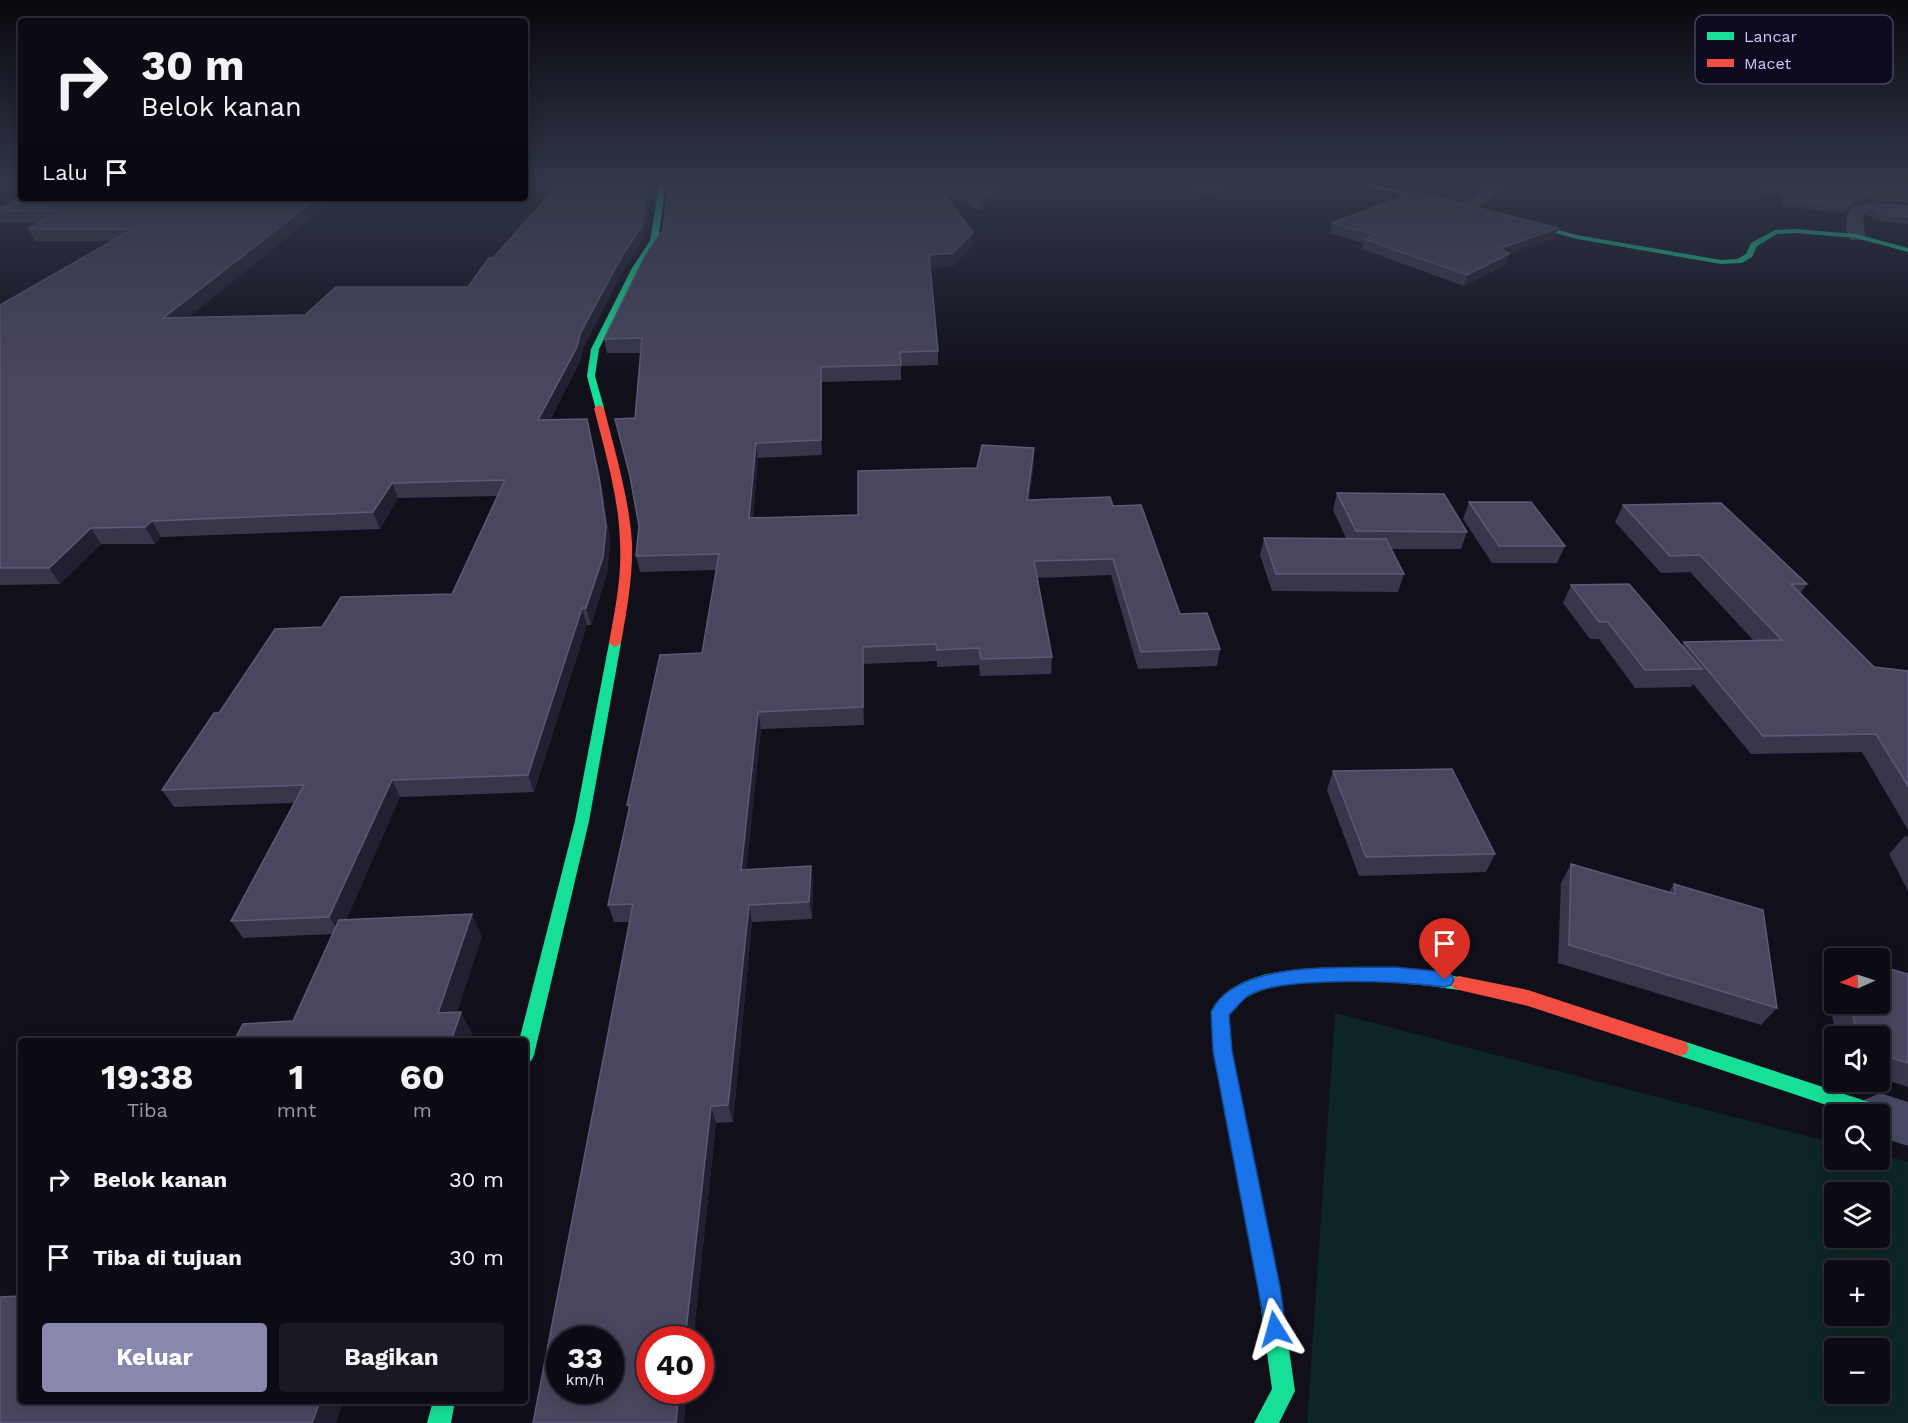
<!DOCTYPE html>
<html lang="id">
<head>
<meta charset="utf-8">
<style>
  :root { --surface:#0c0b14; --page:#1a1922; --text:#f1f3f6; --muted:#9a9ba0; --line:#2c2b34; --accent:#8a87af }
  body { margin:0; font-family:"Work Sans",sans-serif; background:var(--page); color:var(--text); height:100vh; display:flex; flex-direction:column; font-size:22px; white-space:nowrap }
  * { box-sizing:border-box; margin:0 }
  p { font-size:20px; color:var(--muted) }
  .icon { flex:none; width:33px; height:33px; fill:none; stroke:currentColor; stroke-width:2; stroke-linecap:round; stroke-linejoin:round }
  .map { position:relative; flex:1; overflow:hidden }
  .sheet { position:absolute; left:18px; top:1038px; width:510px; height:366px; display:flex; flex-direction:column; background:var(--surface); border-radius:6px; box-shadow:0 3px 15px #0003,0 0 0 2px var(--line) }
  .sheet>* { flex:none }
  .hud { position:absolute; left:18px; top:18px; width:510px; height:183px; border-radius:6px; box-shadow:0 3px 15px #0003,0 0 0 2px var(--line); background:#0c0b14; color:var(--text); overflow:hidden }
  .needle { width:39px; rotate:267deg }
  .controls { position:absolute; left:1824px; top:948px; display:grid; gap:12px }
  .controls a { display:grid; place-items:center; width:66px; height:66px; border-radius:6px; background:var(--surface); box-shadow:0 3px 15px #0003,0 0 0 2px var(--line); font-size:30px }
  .speed { position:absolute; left:546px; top:1326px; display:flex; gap:12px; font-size:30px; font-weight:700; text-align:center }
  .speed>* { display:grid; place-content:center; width:78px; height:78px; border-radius:50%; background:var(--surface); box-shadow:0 3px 15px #0003,0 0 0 2px var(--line); line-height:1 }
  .speed small { font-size:15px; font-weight:400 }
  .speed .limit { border:9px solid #d22; background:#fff; color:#111 }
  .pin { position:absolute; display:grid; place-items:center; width:51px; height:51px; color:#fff; margin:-62px -26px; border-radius:50% 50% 50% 0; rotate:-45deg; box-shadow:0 0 6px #0007 }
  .pin .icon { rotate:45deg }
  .me { position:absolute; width:66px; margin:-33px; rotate:352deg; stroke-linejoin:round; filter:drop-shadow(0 0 4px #0008) }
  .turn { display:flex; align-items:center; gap:21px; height:126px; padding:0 24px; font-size:27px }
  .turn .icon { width:78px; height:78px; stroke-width:2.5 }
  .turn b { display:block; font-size:42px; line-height:51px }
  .then { display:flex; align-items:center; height:57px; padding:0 24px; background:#0003; gap:12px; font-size:22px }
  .eta { display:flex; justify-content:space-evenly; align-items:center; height:102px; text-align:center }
  .eta b { font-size:36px; font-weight:700; line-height:42px }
  .action { display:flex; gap:12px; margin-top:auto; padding:12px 24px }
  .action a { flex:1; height:69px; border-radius:6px; background:var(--accent); color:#fff; font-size:24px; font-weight:700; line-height:69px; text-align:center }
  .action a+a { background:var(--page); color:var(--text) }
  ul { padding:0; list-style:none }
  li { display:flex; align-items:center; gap:18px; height:78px; padding:0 24px }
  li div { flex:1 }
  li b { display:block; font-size:22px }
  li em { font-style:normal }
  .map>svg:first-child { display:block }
  .green { fill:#0d2625; fill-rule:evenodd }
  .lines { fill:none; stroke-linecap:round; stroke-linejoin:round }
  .street { fill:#494964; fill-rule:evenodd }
  .fast { fill:#16e098; fill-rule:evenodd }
  .jam { fill:#f24e42; fill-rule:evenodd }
  .wall { fill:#39364c }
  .shaded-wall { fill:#222030 }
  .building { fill:#49465f; stroke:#5d5a78; stroke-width:1.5; fill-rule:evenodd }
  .route { fill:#1a73e8; stroke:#114b97; stroke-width:1.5 }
  .key { fill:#0d0a1f; stroke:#464362; stroke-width:1.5 }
  .key-label { font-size:16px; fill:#ccc8ff }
</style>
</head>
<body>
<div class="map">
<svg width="1908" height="1423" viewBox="0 0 1908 1423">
  <rect width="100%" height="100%" fill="#100f1a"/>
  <path class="green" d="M1335,1013L1834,1143V1160H1880V1154L1908,1162V1423H1307ZM1834,1192H1880V1238H1834ZM1834,1270H1880V1316H1834ZM1834,1348H1880V1394H1834Z"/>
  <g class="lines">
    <path class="street" d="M1497,181H1515L1474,210H1462L1460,207L1462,204Z
      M1870,202L1908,205V215L1871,212L1863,214L1865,236L1862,240H1850C1844,231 1845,216 1850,208Z
      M1880,1093L1908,1102V1146L1880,1137V1114H1857L1864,1100Z"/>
    <path class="fast" d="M660,181H666L658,241L640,268L599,349L595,376L604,408L596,410L587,376L591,349L632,268L650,241Z
      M1348,181H1358L1455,204L1452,206Z
      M1513,218L1577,235L1721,260L1737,259L1746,254L1751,243L1775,230L1795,229L1856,234L1908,248V252L1856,238L1795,233L1777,234L1757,246L1752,257L1742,263L1721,264L1577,239L1511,221Z
      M615,639L621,643L589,821L534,1055L531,1061L525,1063V1041H519L575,821L609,643Z
      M1349,967L1411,969L1465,978L1468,983L1465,988L1459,990C1408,982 1296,972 1249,996C1241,1000 1235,1008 1229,1014L1232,1051L1280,1287L1295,1391L1279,1423H1254L1272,1389L1258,1287L1214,1051L1211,1012C1232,967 1307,968 1349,967Z
      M1680,1040L1878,1105L1885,1108L1888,1114L1885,1120L1880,1122V1114H1853L1680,1056L1674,1054L1671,1048L1674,1042Z
      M433,1401H455L451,1423H427Z"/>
    <path class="jam" d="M599,405L604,408C615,452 629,497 632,543C633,576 627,610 621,643L615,647L609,643C615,610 622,576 620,543C619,497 605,452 594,408Z
      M1459,976L1528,990L1680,1040L1686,1042L1689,1048L1686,1054L1680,1056L1528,1006L1459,990L1453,988L1450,983L1453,978Z"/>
  </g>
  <path class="wall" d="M562,181H653L643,240L625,267L583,348L580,361L550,420L603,492L610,543L607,573L591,625H587L534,792L400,797L346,920L482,936L457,1012L472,1033L293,1021L333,934L243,938L231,921L294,803L174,807L162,790L219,713L322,627L452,594L497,496L398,498L380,529L161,537L155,544H101L60,584L0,585V305L111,241H35L28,229L39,223H1L0,220V208L21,198H336L187,318L305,315L468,287Z
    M669,181H863V184L867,181H1015L981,211L944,194L973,244L953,266L930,268L938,351V365L901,366V380L822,382V455L758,458L753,518L858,515L977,468L1034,463L1029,500L1113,506L1180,614L1220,649L1217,666L1138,669L1111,575L1037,578L1052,657L1051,674L980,676L979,665L937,667V661L864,664V725L761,729L746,869L811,866L813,884L812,919L752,922L733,1122L716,1123L693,1340H650L630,922H614L608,905L629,810L627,805L702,653L716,570L640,572L636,556L639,526L635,418L641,353H607L604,339L663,230Z
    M1175,181H1273L1209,195Z
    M1679,181H1721L1718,187Z
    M1749,181H1908V203L1869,200L1849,206L1845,213L1784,207L1779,195L1762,194Z
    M337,198H375L368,201Z
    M1870,209L1908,210V224L1874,220L1871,216H1866Z
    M1332,223L1558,228L1554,238L1509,255L1505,265L1464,286L1362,249L1363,243L1330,233Z
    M1337,493L1467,532L1461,549H1391L1404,574L1398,592L1272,591L1260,555L1264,538H1346L1333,510Z
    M1469,502L1565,546L1557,563H1492L1463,519Z
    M1623,505L1807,584L1800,594L1874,667L1908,671V830L1862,752L1751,754L1693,684L1691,687L1635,688L1599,639H1590L1563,603L1571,585L1682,646L1684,642L1754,641L1690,572L1661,573L1615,522Z
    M1333,771L1495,854L1486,872L1359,876L1327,790Z
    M1905,836L1908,837V891L1889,854Z
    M1571,864L1669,892L1674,884L1777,1008L1761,1025L1558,963L1561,883Z
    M1834,961V1004H1880L1908,974V1087L1880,1078V1036H1836L1824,973Z"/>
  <path class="shaded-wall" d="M649,181H653L643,240L625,267L583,348L580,361L542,435L538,420L580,334L623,254Z
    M1003,181H1015L981,211V199Z
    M1245,181H1273L1209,195V188Z
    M1873,193L1869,200L1849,206L1853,199Z
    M317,198H336L170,332L163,318Z
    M367,198H375L368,201Z
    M1558,228L1554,238L1509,255L1505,265L1464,286L1467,275L1501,248Z
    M973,232V244L953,266L929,268V255Z
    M821,367L822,382V455L821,440Z
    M590,434L603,492L610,543L607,573L591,625L586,608Z
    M756,443L758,458L752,535L749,518Z
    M1034,448V463L1027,516V500Z
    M392,483L398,498L380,529L373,512Z
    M152,521L161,537L155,544L145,527Z
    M91,528L101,544L60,584L49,568Z
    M582,608L587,625L534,792L528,775Z
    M863,647L864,664V725L863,707Z
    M758,712L761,729L745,887L741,870Z
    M392,780L400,797L340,934L329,917Z
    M811,866L813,884L812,919L809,902Z
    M749,905L752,922L733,1122L728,1105Z
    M472,914L482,936L450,1034L438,1013Z
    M461,1012L472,1033L469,1041H451Z
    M711,1106L716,1123L693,1340H685Z
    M679,1390H687L684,1423H676Z
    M320,1401H343L336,1423H312Z"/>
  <path class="building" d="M562,181H649L641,228L623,254L580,334L577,347L538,420L587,419L599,477L606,527L603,557L586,608H582L528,775L392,780L329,917L231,921L304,785L162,790L214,713H219L275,629L322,627L341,597L452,594L505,480L392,483L373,512L152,521L145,527L91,528L49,568H0V305L133,229H28L61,211H0V208L21,198H317L163,318L305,315L336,287H468L489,258H493Z
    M669,181H862L861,185L867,181H933L973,232L953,253L929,255L938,351L900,352L901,365L821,367V440L756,443L749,518L858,515V471L977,468L982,445L1034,448L1027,500L1110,497L1113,506L1141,505L1180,614L1207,613L1220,649L1141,652L1113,559L1034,561L1052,657L981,659L979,648L937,650L936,644L863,647V707L758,712L741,870L811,866L809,902L749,905L728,1105L711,1106L685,1340H650V1390H679L676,1423H533L633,904L608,905L630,805H627L660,655L702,653L719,554L636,556L639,526L630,476L615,419L635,418L642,338L604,339L645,256L663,230ZM560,1340H610V1390H560Z
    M940,181H1003L981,199Z
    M1191,181H1245L1209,188Z
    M1758,181H1908V196L1873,193L1853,199L1849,206L1787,200L1782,189L1765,188Z
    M1415,192L1558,228L1501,248L1509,254L1467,275L1364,239L1375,235L1332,223Z
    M1870,209L1908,210V217L1878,213L1875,209Z
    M1337,493L1444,494L1467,532L1356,531Z
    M1469,502H1531L1565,546H1499Z
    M1721,503L1807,584H1791L1874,667L1908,671V786L1876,734L1763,736L1684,642L1782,640L1700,555L1670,556L1623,505Z
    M1264,538L1386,539L1404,574H1276Z
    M1629,584L1702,669L1645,670L1608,622H1599L1571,585Z
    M1452,769L1495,854L1366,857L1333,771Z
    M1571,864L1675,894L1674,884L1763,910L1777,1008L1569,945Z
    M472,914L438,1013L461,1012L451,1041H234L243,1024L293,1021L339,920Z
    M1840,955L1854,958H1841Z
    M1880,966L1908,974V1063L1880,1054V1036H1858L1850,1004H1880Z
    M21,1296V1401H320L312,1423H0V1297Z"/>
  <linearGradient id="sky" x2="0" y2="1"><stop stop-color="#09080e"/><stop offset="0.48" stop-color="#313749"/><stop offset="1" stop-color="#313749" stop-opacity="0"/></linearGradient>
  <rect width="1908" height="380" fill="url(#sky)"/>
  <path class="route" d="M1394,967L1445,972L1451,974L1454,980L1451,985L1445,987C1403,982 1284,975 1249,995C1242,1000 1235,1009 1229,1015L1232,1051L1280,1287L1286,1329L1283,1336L1275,1340L1267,1336L1213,1051L1211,1012C1236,959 1344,969 1394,967Z"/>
  <rect x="1695" y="15" width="198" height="69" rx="9" class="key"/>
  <rect x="1707" y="32" width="27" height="8" fill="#16e098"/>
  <rect x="1707" y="59" width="27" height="8" fill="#f24e42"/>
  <g class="key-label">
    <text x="1744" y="42">Lancar</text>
    <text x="1744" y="69">Macet</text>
  </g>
</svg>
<div class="controls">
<a><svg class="needle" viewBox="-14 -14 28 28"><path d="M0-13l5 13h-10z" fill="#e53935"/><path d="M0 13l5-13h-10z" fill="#9a9ba0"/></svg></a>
<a><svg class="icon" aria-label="sound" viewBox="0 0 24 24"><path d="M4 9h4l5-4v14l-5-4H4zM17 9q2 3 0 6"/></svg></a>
<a><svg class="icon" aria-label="search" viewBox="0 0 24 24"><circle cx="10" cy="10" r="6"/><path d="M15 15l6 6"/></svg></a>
<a><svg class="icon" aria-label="layers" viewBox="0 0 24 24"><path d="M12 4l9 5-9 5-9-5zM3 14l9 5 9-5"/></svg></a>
<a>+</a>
<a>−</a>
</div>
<div class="speed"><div>33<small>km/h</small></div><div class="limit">40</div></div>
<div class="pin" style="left:1445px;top:980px;background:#d93025"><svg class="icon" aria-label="arrive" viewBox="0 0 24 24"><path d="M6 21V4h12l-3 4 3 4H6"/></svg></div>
<svg class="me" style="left:1275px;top:1329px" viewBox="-20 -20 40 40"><path d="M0-17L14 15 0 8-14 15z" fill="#1a73e8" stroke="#fff" stroke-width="4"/></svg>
<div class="hud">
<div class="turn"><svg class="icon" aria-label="right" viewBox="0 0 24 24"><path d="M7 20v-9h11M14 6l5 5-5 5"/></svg><div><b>30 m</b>Belok kanan</div></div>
<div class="then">Lalu<svg class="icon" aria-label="arrive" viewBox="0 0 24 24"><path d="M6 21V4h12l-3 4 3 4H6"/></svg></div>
</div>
<section class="sheet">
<div class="eta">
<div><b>19:38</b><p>Tiba</p></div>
<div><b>1</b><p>mnt</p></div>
<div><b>60</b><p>m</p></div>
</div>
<ul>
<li><svg class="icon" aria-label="right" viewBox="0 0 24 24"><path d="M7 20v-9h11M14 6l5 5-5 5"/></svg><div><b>Belok kanan</b></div><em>30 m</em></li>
<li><svg class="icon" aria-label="arrive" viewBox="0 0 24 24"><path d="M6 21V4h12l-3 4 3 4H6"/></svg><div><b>Tiba di tujuan</b></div><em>30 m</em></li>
</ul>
<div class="action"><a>Keluar</a><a>Bagikan</a></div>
</section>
</div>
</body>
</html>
